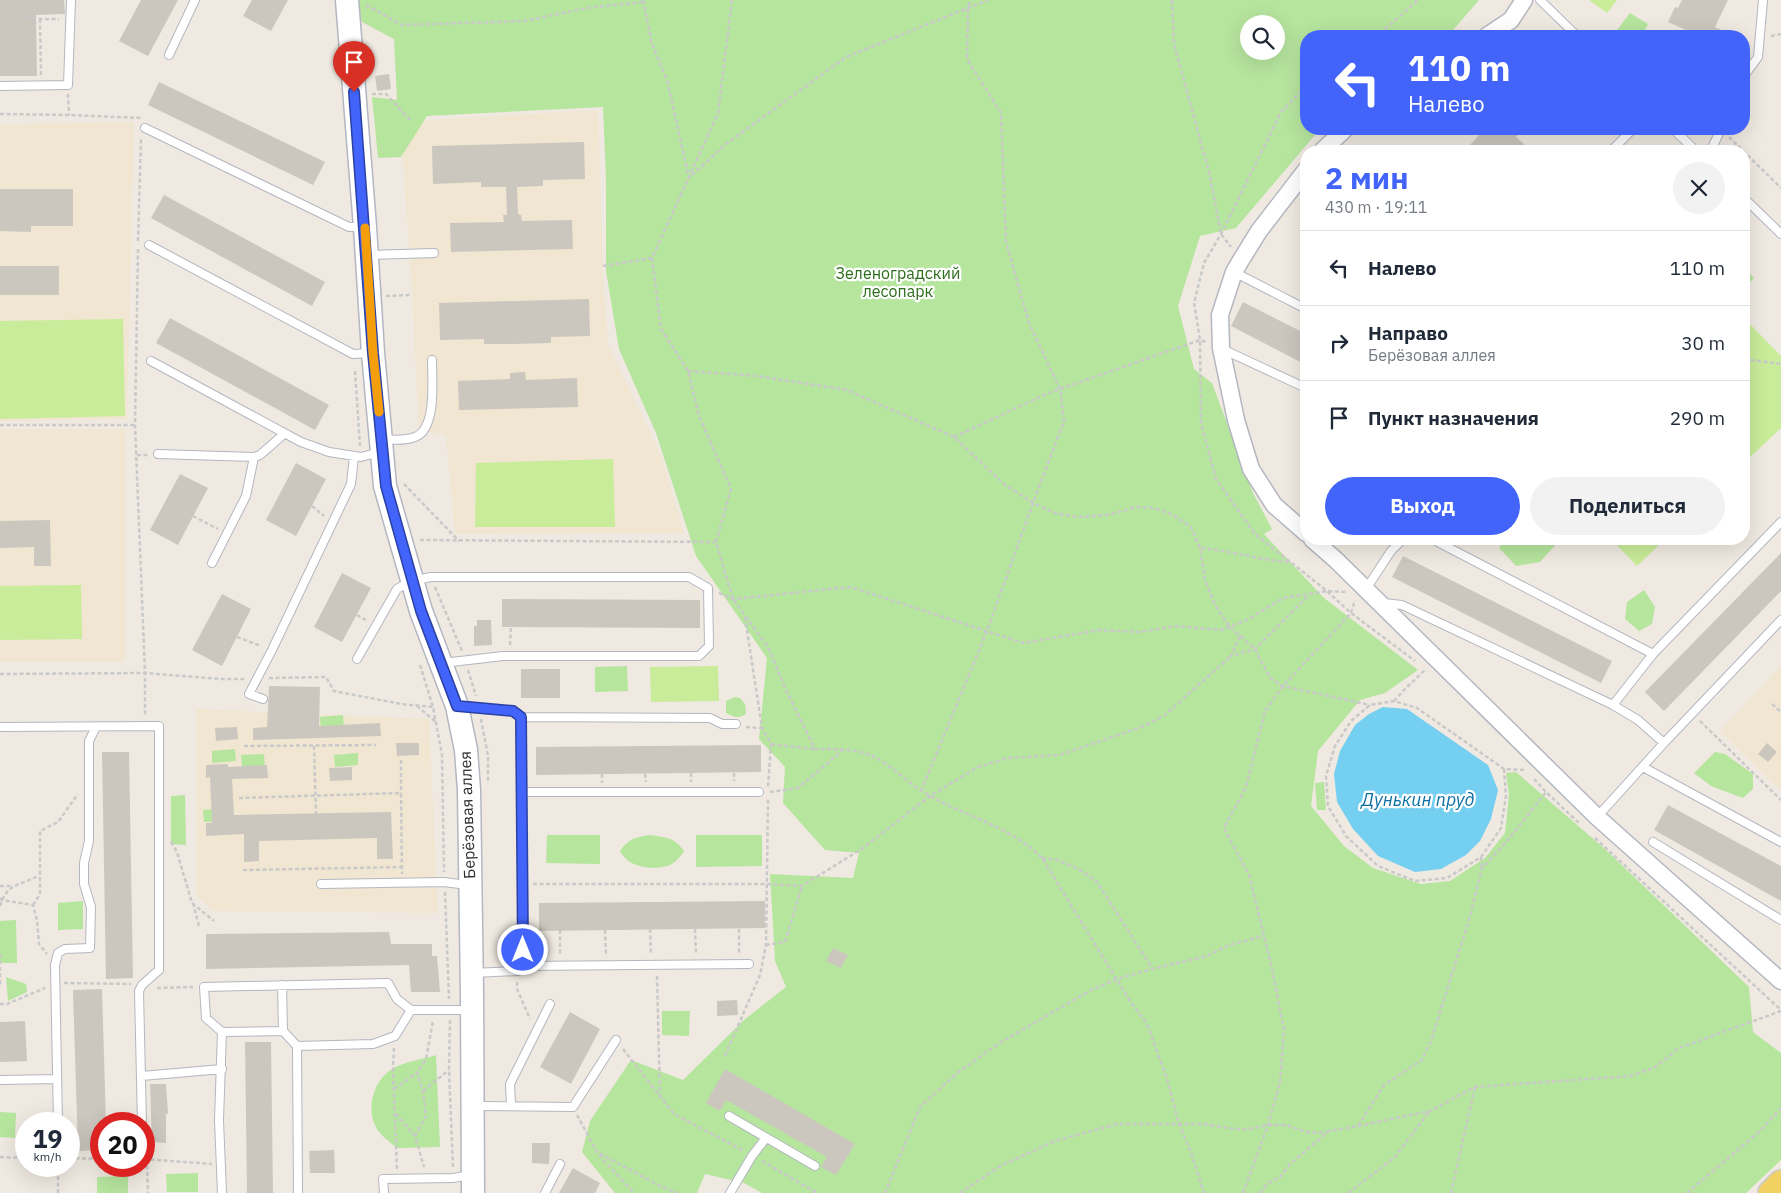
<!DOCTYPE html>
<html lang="ru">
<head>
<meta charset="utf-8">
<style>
  :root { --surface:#fff; --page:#f2f2f3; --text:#1f2937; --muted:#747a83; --line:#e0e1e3; --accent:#4264fb }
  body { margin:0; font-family:"IBM Plex Sans",sans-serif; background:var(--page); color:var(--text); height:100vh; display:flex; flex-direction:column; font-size:19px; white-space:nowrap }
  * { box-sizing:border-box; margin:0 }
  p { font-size:16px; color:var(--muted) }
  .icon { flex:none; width:28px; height:28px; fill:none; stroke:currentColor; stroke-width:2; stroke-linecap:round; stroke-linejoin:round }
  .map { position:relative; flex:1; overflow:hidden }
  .panel { position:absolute; left:1300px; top:145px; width:450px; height:400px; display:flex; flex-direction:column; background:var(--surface); border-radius:20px; box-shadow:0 5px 20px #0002 }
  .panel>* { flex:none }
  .top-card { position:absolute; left:1300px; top:30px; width:450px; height:105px; border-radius:20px; box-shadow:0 5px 20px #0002; background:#4264fb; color:#fff; overflow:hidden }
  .tools { position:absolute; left:1240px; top:15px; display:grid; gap:10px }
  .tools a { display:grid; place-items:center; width:45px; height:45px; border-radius:50%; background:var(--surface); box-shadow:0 5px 20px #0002; font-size:25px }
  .speed { position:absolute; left:15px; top:1112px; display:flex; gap:10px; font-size:25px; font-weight:700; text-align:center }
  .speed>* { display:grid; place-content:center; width:65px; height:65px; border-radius:50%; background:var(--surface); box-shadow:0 5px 20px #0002; line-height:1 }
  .speed small { font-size:12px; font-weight:400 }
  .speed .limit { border:8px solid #d22; background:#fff; color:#111 }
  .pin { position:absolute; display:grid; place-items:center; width:42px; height:42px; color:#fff; margin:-51px -21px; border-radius:50% 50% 50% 0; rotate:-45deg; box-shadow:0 0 5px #0007 }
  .pin .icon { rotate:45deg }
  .me { position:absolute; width:55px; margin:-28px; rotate:0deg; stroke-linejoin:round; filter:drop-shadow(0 0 4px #0008) }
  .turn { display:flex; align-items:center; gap:18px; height:105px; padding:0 25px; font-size:22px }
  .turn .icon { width:65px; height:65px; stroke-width:2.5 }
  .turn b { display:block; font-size:35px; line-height:42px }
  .round { display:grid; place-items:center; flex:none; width:52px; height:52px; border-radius:26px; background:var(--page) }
  .overview { display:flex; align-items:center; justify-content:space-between; height:85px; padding:0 25px }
  h1 { font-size:30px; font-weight:800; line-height:38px; color:var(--accent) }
  .primary-button { display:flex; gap:10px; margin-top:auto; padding:10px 25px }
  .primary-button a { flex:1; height:58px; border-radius:30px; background:var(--accent); color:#fff; font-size:20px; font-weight:800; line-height:58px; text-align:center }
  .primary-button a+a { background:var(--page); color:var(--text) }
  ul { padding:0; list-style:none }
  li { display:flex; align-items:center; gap:15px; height:75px; padding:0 25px; border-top:1px solid var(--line) }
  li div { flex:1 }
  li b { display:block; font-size:19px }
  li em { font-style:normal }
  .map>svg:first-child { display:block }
  .education { fill:#f0e6d1 }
  .green { fill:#b6e59e; fill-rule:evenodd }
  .pitch { fill:#c9ec9a }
  .water { fill:#75cff0 }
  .building { fill:#cbc7bf }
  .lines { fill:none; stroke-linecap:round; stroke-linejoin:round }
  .lane-casing { stroke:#b4b7c1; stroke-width:10 }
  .street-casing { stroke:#b4b7c1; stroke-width:19 }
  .secondary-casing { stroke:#b4b7c1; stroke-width:25 }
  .primary-casing { stroke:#c9c9c9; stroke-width:28 }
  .path { stroke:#c9c9c9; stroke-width:2.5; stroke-dasharray:4 2.5; stroke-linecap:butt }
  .lane { stroke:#fff; stroke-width:8 }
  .street { stroke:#fff; stroke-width:16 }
  .secondary { stroke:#fff; stroke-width:22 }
  .primary { stroke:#f2d163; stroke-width:25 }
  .route-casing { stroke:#2b41a3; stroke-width:12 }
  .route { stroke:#4264fb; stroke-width:9 }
  .slow { stroke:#f59e0b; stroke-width:9 }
  .labels { text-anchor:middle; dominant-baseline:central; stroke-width:4.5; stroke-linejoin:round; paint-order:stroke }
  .park-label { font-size:16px; fill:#2c6e1b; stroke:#fff }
  .street-label { font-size:16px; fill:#2e2e2e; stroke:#fff }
  .water-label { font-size:18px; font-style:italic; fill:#0d6fa3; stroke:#fff }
</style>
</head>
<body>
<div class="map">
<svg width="1781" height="1193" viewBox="0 0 1781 1193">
  <rect width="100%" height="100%" fill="#efe9e1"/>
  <path class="education" d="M598,110L603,271L608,345L661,455L684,533L455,534L446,435L419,430L411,274L400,122Z
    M134,122L127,419L0,421V124Z
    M0,429H125V662H0Z
    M1781,666V791L1720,731Z
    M196,709L429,719L438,913L213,911L196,895Z"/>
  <path class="green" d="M355,0H1479L1448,36H1306V129H1320L1236,228L1200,236L1178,306L1194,369L1212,383L1253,493L1272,529L1264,534L1324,598L1418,670L1385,693L1360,700L1318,751L1311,806L1344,846L1373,868L1421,884L1450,881L1485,858L1505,833L1509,795L1506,773L1516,772L1606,850L1749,987L1753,1032L1781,1053V1160L1746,1193H762L744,1183L705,1174L697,1193H615L582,1152L590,1121L631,1060L683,1080L744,1020L786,987L775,961L770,874L853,878L859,853L825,850L783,803L785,767L759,739L767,658L696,556L656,433L619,349L606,271V179L603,107L427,116L401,157L378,158L372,97L397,100L394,39L362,22ZM1249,24H1276V51H1249Z
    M1630,13L1648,24L1642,36H1618L1614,34Z
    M1744,268L1754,278L1744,288Z
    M1505,539H1558L1559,541L1540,562L1516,566L1499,548Z
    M1644,590L1655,607L1652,624L1639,631L1625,619L1627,602Z
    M627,666L628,691L595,692V667Z
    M735,697L740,698L745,704L746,714C738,719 734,717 726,713V701Z
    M343,715L344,728L321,729L320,717Z
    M235,749L236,761L212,763V751Z
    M1715,752L1725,754L1753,774V789L1743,798L1711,786L1694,773Z
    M358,753V765L335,767L334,755Z
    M264,754L265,766L242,768L241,755Z
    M1324,782L1326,810H1317L1315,783Z
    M185,795L186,845L171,844V796Z
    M226,808L227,821L204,822L203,810Z
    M547,835H600V864L546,863Z
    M649,835C664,837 675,837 684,851C681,856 676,862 670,865C653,871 628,868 620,851C628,839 636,837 649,835Z
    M696,835H762V866L696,867Z
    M83,901V929L58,930V903Z
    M16,920L17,963H0V921Z
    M6,977L26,984L27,992L8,1001Z
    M662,1011H690L689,1036L662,1035Z
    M436,1055L440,1147L397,1148C391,1143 384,1138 380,1133C364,1114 372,1081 392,1069C403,1062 424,1059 436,1055Z
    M0,1112L16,1113L15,1138L0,1137Z
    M198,1173V1192H167L166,1174Z
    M128,1176V1193H97V1177Z"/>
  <path class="pitch" d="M1589,0H1617L1607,13Z
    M1744,318L1781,356V428L1744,463Z
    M123,319L125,416L0,419V321Z
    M613,459L615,527H475L476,463Z
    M1611,539H1665L1637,566Z
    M81,585L82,639L0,640V586Z
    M718,666L719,701L651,702L650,667Z"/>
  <path class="water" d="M1383,707L1407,709L1488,765L1498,790L1491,819L1480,841L1466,855L1441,869L1415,872L1378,856L1353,829L1337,802L1334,774L1340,751L1355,725L1369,714Z"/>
  <path class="building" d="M0,0H64L65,14L36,15L37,76H0Z
    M141,0H178L148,56L119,41Z
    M252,0H288L271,31L243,16Z
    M1682,0H1728L1715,27L1735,36H1683L1686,30L1668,22L1675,7L1678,8Z
    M389,74L391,89L377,91L375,76Z
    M159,82L325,162L313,185L148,105Z
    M1485,129H1524L1516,137L1532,151H1464Z
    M584,142L585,179L543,180V186L517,187L518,214L521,215L522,221L572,220L573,249L451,252L450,223L504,222L503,215H507L506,187H481V182L433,184L432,146Z
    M0,189H73V226H31V232L0,231Z
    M164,195L325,282L312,306L151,218Z
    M0,266H59V295H0Z
    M589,299L590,336L551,337V343L512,344H484V339L440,340L439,303Z
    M1243,302L1306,334V365L1231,326Z
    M170,318L329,405L315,430L156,343Z
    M523,372H525L526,380L577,378L578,407L459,410L458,381L510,379V373Z
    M296,463L326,479L296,536L266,520Z
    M180,474L208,488L178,545L150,530Z
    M50,520L51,566H34V547L0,548V521Z
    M1781,553V591L1664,711L1645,692Z
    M1403,556L1612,661L1601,683L1392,577Z
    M342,573L371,588L342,642L314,627Z
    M222,594L251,609L222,666L192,650Z
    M502,599L700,600V628L502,627Z
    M477,620H491L492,645L474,646V626H477Z
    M521,669H560V698H521Z
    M269,686L320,687L319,726L380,723L381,736L253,740V728L267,727Z
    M237,727L238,739L216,741L215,728Z
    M396,743H419V755L397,756Z
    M1767,743L1777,752L1768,762L1758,754Z
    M761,745V772L536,775V747Z
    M102,752H129L133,978L106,979Z
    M228,764V767L267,765L268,778L232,779L234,815L391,812L393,859H377V838L259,841V861L244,862V834L206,836V823H212L210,777L206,778V765Z
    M352,767V780L330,781L329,768Z
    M1668,805L1781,866V901L1654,830Z
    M765,901V928L539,931V903Z
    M389,932L391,944H432V956H437L440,992H411L409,965L206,969V934Z
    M833,948L848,955L841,968L826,961Z
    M102,989L106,1124H101V1150L78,1151L73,990Z
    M737,1000L738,1015L717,1016V1001Z
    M570,1012L600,1029L571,1084L540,1067Z
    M25,1021L27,1061L0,1062V1022Z
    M245,1042H271L273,1193H247Z
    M725,1069L855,1144L836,1175L821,1167L827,1157L726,1100L720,1111L706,1103Z
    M150,1084H166L168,1114H166V1143L152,1142Z
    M532,1143H550L549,1164L532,1163Z
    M334,1150L335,1173H310L309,1151Z
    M573,1168L600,1183L595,1193H559Z"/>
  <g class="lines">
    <defs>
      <path id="lane" d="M1540,0L1577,36
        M169,55L195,0
        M1744,76L1758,57L1763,0
        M0,86L68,85L71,0
        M145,128L349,227H363
        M1673,129L1696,151
        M1711,150L1721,129
        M1611,151L1633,129
        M1744,198L1781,234
        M149,245L353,354L371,353
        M368,255L434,253
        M1234,272L1306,309
        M1222,349L1306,388
        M151,361L301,442L329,452L361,457L380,452
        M383,439C393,440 405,441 415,437C437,429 432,380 432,360
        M158,454L254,457L260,455L284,434
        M1432,539L1653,654L1613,705
        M212,563L246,496L254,457
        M1366,589L1391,551L1403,539
        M1384,603L1402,605L1613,705L1638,720L1664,743
        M1653,654L1781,522
        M357,659L397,589L411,581L431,577H689L708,588L709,646L699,656H503L443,663
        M263,699L249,694L272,650L351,484L354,456
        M459,706L513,711L521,717L710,718L722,724H736
        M0,727L159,726V970L142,985L139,991L142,1124
        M1643,767L1781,842
        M522,792H759
        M1597,817L1664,743L1781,620
        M1653,842L1781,920
        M321,884L444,882L467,885
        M523,966L749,964
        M473,973L518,971L523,966L521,717
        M282,985L283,1031L297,1046
        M222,1032L283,1031
        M142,1076L222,1069
        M0,1080L57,1079
        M511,1105L510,1084L550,1004
        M474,1106L573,1107L616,1040
        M729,1116L815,1166
        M58,1124L55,965L58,953L65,949L90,948L91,907L84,884V863L89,841V741L96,727
        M222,1193L219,1120L222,1032L206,1018L204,987L388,983L397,999L411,1010H470
        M298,1193L297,1046L373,1044L395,1036L411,1010
        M384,1193L383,1179L453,1178L471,1175
        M545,1193L560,1164
        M730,1193L752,1156L766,1138"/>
      <path id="street" d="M1487,36L1511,20L1524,0
        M1322,151L1345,129
        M1306,170L1259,231L1241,260L1234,272L1220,315L1221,348L1236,420L1251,469L1274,505L1306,533
        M1312,539L1336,560L1597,817L1781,981"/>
      <path id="secondary" d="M347,0L365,227L373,353L385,486L421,611L457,706L466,750L469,790L472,994L473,1193"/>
      <path id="primary" d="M1771,1193L1781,1183"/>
    </defs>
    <use href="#lane" class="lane-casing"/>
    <use href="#street" class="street-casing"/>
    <use href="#secondary" class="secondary-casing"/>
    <use href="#primary" class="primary-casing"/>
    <path class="path" d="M643,0L652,44L667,80L689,178L726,144L846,57L988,0
      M732,0L718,113L652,258L661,329L688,371L699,416L731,489L716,542L733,599L768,647L786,690L815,749C834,749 853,748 872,756C886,761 907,782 922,791C961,816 1008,824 1042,858L1130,1001L1147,1024L1167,1079L1179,1124L1191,1152L1204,1193
      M1172,0L1174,44L1210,176L1221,234L1231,247
      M366,5L402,25L524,21L587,8L642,2
      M0,16H25L35,19H59
      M40,19L41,75
      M1374,36L1384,30L1418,0
      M1771,36L1781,34
      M1306,86L1281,112L1221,234L1204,263L1194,303L1200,340L1201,423L1216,479L1255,534L1327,591L1351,613L1415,661
      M68,94L69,115
      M372,94H386L411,121
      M0,114L69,115L141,118
      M1729,137L1781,188
      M138,241L141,139
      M138,249L135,425L145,673V715
      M603,266L652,258
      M386,296L412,295
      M1744,359L1781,364
      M355,371L360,446
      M688,371L757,376L847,390L954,437L1004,484L1033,503L1055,513L1078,517L1107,515L1137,507L1154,508L1173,515L1191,527L1200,548L1205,580L1215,605L1229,626L1255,649L1270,678L1283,686L1370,705
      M0,425H135
      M954,437L1046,394L1200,340L1206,342
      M137,455H148
      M404,484L459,541
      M312,506L324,516
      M193,516L218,529
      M420,540L716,542
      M1201,548C1231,551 1259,560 1289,562
      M435,587L462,651
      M719,593L733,599L851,587L1023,643L1100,630L1140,632L1176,626L1221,630L1249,619L1283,598L1327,591L1347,592
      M357,615L366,620
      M745,617L762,728L771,744L768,788
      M1240,636L1231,656L1255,649L1309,595
      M237,637L261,646
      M510,645L511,627
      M420,665L433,707L442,755L444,872
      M468,670L476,696
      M0,674L145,673L220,679H246
      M269,678L326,677L334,691L401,704L433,707
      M1394,701L1405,689L1426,669
      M1772,704L1781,712
      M417,706L436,722
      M481,719L488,756V782
      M1700,721L1781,800
      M746,727L762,728
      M771,744L815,749
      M244,746L376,745
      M314,746L316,814
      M401,760V793
      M1504,769L1506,796L1501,828L1481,857L1447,878L1415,881L1378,866L1346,836L1328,806L1326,776L1335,746L1351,721L1370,705L1394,701L1417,708L1504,769L1526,770
      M691,773V782
      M734,773V781
      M602,774V783
      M645,774L646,782
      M1534,779L1546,792L1580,824
      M921,791L987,631L1033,503L1064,421L1060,389L1029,323L1006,242L1001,113L967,59L968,8L970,0
      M770,792L798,788L843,750
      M239,798L401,793L402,874
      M1595,838L1781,1010
      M171,842L177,852L192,903L214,921
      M1481,857L1482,868
      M1042,858L1057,860L1077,868L1097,882L1152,968
      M243,870L402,867
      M533,884H767L802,886L863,848L930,796L978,767L1008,758L1060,755L1144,726L1165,715L1231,656
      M0,886H12
      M445,892L449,999
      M0,898L2,900L33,905L37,920L39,944L47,954
      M193,903L199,926
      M33,905L40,894V831L58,822L78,794
      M0,906C8,881 20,887 39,875
      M650,929L651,955
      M695,929L696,955
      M739,929V955
      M560,930V956
      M605,930L606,956
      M766,945L785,942L802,886
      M0,954V987
      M657,976L660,1095
      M517,982V989L530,1019
      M64,983L131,984
      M157,988L193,987
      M0,1004H7L45,988
      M450,1020L449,1070L453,1167
      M394,1048L393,1068L397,1170
      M623,1049L674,1114L744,1151
      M725,1056L760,975L766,945L768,798
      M394,1089L417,1073L426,1059L433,1021
      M423,1091L449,1070
      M396,1114L415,1136L424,1167
      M577,1115L597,1152L662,1187L678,1193
      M1358,1126L1430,1111L1475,1087L1630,1076L1654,1068L1679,1048L1781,1011
      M415,1136L426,1116L423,1091L417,1073
      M599,1155L634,1193
      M0,1157L26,1158
      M69,1158L101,1159
      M144,1159L212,1164
      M144,1160L147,1165L148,1193
      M762,1161L817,1193
      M58,1193V1166
      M885,1193L920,1107L957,1073L998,1044L1091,990L1117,979L1152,969L1207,956L1229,945L1263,936
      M960,1193L1002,1165L1055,1141L1117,1124H1204L1234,1129H1249L1268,1125H1286L1310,1133L1327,1132
      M1243,1193L1268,1125L1280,1082L1284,1030L1271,964L1249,875L1224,828L1246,787L1265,711L1283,686L1351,613L1355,600
      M1260,1193L1268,1183L1280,1177L1289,1165L1329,1131L1358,1126L1384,1085L1422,1060L1431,1041L1469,920L1482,868L1508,840L1546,792
      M1348,1193L1394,1158L1429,1112
      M1451,1193L1475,1087
      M1687,1193L1760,1131L1781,1108"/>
    <use href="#lane" class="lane"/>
    <use href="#street" class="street"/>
    <use href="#secondary" class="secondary"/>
    <use href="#primary" class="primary"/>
  </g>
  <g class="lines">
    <defs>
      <path id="route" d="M354,92L373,353L386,486L421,611L457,706L513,711L521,717L523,950"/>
    </defs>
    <use href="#route" class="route-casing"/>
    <use href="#route" class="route"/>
    <path class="slow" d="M365,228L373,353L379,412"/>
  </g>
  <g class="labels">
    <g class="park-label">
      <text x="898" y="273">Зеленоградский<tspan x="898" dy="18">лесопарк</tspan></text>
    </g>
    <g class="street-label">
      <text transform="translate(467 815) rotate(-92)">Берёзовая аллея</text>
    </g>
    <g class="water-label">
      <text x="1418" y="799">Дунькин пруд</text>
    </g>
  </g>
</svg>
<div class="tools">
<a><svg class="icon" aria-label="search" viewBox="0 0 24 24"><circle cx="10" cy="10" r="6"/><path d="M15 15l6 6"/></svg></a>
</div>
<div class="speed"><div>19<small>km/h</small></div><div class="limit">20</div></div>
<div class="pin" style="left:354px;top:92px;background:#d93025"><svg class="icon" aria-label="arrive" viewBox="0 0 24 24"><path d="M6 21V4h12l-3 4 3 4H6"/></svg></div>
<svg class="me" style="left:523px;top:950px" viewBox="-20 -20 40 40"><circle r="17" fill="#4264fb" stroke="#fff" stroke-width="3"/><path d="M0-11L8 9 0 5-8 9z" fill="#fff"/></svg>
<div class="top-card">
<div class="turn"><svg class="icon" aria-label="left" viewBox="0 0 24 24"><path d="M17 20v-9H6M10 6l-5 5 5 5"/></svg><div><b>110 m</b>Налево</div></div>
</div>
<section class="panel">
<div class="overview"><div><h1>2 мин</h1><p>430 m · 19:11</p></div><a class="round"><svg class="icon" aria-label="close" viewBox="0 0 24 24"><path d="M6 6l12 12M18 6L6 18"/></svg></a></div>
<ul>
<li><svg class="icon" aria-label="left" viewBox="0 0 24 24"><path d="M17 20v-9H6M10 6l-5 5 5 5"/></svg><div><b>Налево</b></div><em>110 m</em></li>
<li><svg class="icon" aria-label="right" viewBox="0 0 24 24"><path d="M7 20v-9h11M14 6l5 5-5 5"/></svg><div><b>Направо</b><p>Берёзовая аллея</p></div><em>30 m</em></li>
<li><svg class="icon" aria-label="arrive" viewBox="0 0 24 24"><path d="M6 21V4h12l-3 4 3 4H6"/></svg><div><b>Пункт назначения</b></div><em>290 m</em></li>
</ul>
<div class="primary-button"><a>Выход</a><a>Поделиться</a></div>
</section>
</div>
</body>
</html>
